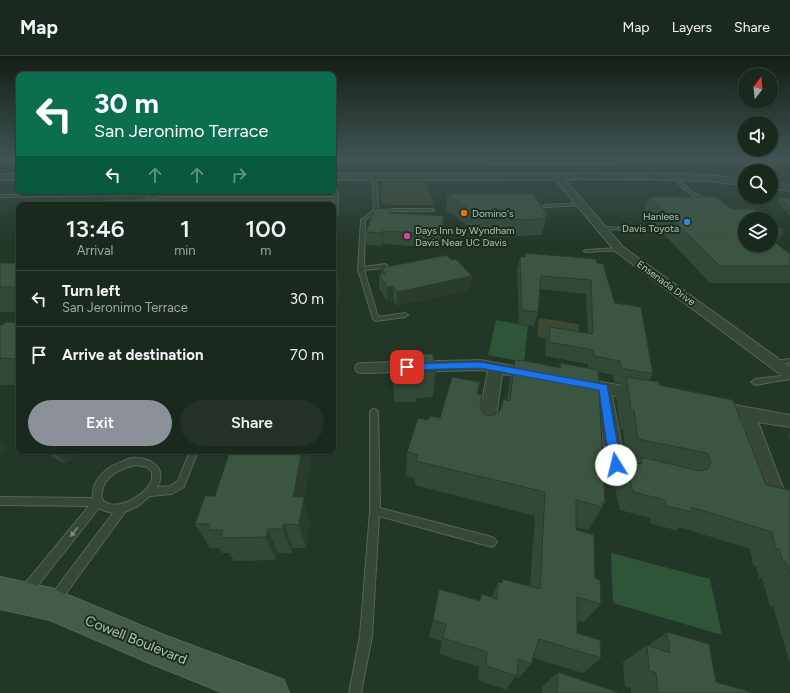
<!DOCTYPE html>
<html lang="en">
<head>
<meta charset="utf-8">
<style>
  :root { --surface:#1a291d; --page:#233126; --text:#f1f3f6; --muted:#9fa6a4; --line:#38453b; --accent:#8c9099 }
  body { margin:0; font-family:Figtree,sans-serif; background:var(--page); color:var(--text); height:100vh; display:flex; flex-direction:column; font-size:15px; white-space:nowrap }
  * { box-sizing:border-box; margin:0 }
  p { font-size:13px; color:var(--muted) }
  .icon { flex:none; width:22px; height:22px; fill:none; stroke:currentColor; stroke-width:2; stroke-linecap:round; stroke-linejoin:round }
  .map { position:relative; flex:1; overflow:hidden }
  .drawer { position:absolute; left:16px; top:146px; width:320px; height:252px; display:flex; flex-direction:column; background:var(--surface); border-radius:8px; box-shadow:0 1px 3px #0004,0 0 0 1px var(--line) }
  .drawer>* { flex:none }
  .guide { position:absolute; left:16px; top:16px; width:320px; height:122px; border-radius:8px; box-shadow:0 1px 3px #0004,0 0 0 1px var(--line); background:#0b6e4f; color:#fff; overflow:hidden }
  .needle { width:26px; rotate:16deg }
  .buttons { position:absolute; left:738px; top:12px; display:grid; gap:8px }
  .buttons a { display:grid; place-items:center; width:40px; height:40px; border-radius:50%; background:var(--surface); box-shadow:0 1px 3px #0004,0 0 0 1px var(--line); font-size:20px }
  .pin { position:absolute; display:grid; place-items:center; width:34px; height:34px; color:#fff; margin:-17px; border-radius:8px; box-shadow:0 2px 6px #0006 }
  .me { position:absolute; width:44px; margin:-22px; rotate:351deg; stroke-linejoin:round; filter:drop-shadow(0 0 3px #0008) }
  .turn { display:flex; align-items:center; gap:14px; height:84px; padding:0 12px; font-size:18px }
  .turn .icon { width:52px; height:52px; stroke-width:2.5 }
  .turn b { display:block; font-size:28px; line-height:34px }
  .lanes { display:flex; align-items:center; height:38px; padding:0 12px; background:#0003; justify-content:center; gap:20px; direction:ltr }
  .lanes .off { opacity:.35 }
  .eta { display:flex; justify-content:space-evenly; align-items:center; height:68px; text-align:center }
  .eta b { font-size:24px; font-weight:600; line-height:28px }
  .button { display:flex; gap:8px; margin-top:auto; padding:8px 12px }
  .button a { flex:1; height:46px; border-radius:24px; background:var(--accent); color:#fff; font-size:16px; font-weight:600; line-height:46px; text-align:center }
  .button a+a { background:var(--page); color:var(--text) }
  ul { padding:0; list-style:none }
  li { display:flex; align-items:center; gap:12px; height:56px; padding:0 12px; border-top:1px solid var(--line) }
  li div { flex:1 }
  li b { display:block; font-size:15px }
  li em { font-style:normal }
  header { display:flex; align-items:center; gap:24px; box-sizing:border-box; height:56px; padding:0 20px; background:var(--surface); border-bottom:1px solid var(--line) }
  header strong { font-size:19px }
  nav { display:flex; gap:22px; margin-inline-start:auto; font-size:14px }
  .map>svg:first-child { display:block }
  .green { fill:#3c4830 }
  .water { fill:#2f5538 }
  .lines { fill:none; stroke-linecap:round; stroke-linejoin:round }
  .service-casing { stroke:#536658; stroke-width:2 }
  .minor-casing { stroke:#536658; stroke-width:2 }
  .tertiary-casing { stroke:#536658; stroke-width:2 }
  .secondary-casing { stroke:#536658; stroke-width:2 }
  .motorway-casing { stroke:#405345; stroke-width:2 }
  .service { fill:#35483a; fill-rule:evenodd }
  .minor { fill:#35483a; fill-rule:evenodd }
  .tertiary { fill:#35483a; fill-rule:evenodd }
  .secondary { fill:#445b4a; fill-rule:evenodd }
  .motorway { fill:#6e5367; fill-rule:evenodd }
  .wall { fill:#334938 }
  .shaded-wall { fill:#293c2e }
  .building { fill:#3b5541; stroke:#293c2e }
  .oneway { fill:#798c7e }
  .route { fill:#1a73e8; stroke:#114b97 }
  .food-dot { fill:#e8710a; stroke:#1b2d1f; stroke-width:1.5 }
  .shop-dot { fill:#3f7fe0; stroke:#1b2d1f; stroke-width:1.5 }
  .hotel-dot { fill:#d1479c; stroke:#1b2d1f; stroke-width:1.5 }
  .labels { text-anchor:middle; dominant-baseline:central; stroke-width:4; stroke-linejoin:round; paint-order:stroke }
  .far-poi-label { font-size:10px; fill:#b0c4b6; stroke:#1b2d1f; text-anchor:start }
  .far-street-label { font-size:10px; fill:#b0c4b6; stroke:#1b2d1f }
  .near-street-label { font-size:14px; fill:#b0c4b6; stroke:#1b2d1f }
</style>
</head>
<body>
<header>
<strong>Map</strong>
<nav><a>Map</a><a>Layers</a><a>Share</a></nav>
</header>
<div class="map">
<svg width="790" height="637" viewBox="0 0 790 637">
  <rect width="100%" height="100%" fill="#223727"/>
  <path class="green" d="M333,125H338L339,160H333V149H93C105,140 124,145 139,143C146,142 153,139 159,135H333Z
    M382,126H426L434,149H390L381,147Z
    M539,262L579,268V288L537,281Z"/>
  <path class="water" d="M496,264L528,270L524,306L488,299Z
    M611,497L710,523L722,579L613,547Z"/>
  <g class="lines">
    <defs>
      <path id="service" d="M374,119L376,120L378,153H432L434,154L432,155H377L365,164L364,211L385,208L388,210L385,212L364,214L378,261L405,257L408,259L405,261L376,265L373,263L358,213L361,164L374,154L372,120Z
        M673,119H675L687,132L707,145V147H705L685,134L673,121Z
        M333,130C342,138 337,150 335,161L333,162V149L335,140H155L146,149H142L151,139L0,141V139L155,137L157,138H334L333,135Z
        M583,147L584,148L582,149L545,151L543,150L545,149Z
        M600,171L634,172L636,173L634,174L602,173L600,172Z
        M619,192H621V194L586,196L584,195L586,194Z
        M790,303V307L775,309L772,307L775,305Z
        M790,319V323L755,329L751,326L755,323Z
        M374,353L377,354L378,356L380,452L492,481L495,483L497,486L495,489L492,491L379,460L372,580L361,637H349L360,580L370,455V356L371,354Z
        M190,395H198L184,431L172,438L150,440L138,450L125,456L59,547L55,548L51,547L50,543L51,539L113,457L105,455L99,452L31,538L27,539L23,538L22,534L23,530L89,450L0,449V441L93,442C91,423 108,410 124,405C128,403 132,401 136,402C148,402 163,409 160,423C160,426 158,429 157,431L170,430L178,425ZM136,409L147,411L152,416C152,418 152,420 152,422C150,437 120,454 107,447C102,445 101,441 102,437C103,420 122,412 136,409Z"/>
      <path id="minor" d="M554,118H560L623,191L790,311V323L785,322L615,195L554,122Z
        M480,304L531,313L536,314L538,318L536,322L531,323L502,318L494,376L491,381L485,383L479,381L476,376L488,315L480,314L362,317L357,316L355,312L357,308L362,307Z
        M580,322L645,334L647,338L645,342L639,344L612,339L624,403L649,409L651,415L649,421L642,423L610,414L607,409L596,335L575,331L572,327L575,323Z
        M718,346L790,359V371L758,366L786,440L783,446L776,449L769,446L741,362L712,356L710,352L712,348Z"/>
      <path id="tertiary" d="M647,117L706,119L745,123V129L706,125L647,123L333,124V118Z
        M0,118H19V124H0Z
        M771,126L790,129V135L771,132Z"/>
      <path id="secondary" d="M0,521L51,532L164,579L271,619L284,624L289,637H224L152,608L50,564L0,553Z"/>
      <path id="motorway" d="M0,102H19V108H0Z
        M333,102L790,103V109L333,108Z"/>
    </defs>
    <use href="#service" class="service-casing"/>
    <use href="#minor" class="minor-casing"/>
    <use href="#tertiary" class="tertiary-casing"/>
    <use href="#secondary" class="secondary-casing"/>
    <use href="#motorway" class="motorway-casing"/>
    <use href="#service" class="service"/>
    <use href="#minor" class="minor"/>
    <use href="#tertiary" class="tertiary"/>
    <use href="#secondary" class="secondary"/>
    <use href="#motorway" class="motorway"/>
  </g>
  <path class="wall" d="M447,138L547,158L542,179L494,181L493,178L478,175L468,170L446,154Z
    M649,141L745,163L771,189V166L784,175L776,187L790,198V227H710L643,156Z
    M779,141L790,142V160L777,145Z
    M391,153V157L443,173L440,192L383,188L382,190L366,189V176Z
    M525,197L597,207L615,247L653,318L649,325L659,329L766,429L790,434V607L773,551L770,550L762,522H759L756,510L753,509L750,493L679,471L676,474L651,468L650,462L620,454L613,423L625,404L637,407L638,405L626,402L623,373H620L616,340L622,328L614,326L613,319L599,316L605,447L588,474L576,471V474L595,522L601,548L584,566L577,564V577L601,602L583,617L533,602L531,608L519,622L515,621L506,634L478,624L479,611L439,598L442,585L429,581L433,564L479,545L482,538L492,541L498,526L501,527L503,523L530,531L535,460L415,429V422L406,420L407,396L428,364L440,362L480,326L477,338L480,352L484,358L491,360L498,357L500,354L503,343L507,344L509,329L515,304L559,311L560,307L588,312V308L545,300L546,285L550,271L588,277L586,238L540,233L538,256L534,270L519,268L517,214L520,201H524Z
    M451,204L472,220L470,234L397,250L393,244L387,245L379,232V218L381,217V212Z
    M0,207H19V256H0Z
    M333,207H336V211H337L340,236L337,250H335L334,256H333Z
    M19,267V329H0V269Z
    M393,302H410L436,315L433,341L416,342V346H394Z
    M790,377V384L788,379Z
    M43,395H82L65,408Z
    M304,444L310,466L306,492H293L292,497H278L276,504L234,505L229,497H222L219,492H210L195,468Z
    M667,576L716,626L754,637H631V632L625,631L623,606L647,589L648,590Z
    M558,616L620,637H542V631Z"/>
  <path class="shaded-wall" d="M444,160L443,173L440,192L441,178Z
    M383,175V188L382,190V177Z
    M336,207L337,215V211L340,236L337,250L335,225V211Z
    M472,220L470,234L397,250V236Z
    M393,230V244L387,245V231Z
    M333,233L335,250L334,256L333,246Z
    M0,384L8,393L0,402Z
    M54,395H82L65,408Z
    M85,395H91L87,398Z
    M302,395H313L304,444L310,466L306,492L299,469L293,441Z
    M284,468L293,492L292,497L283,473Z
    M268,473L278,497L276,504L266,481Z"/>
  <path class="building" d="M447,138H533L547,158H542L546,163L497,164L496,161L480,158L470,154Z
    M649,141H716L732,153H753L767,163H745V189H771V183L790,198V210H720Z
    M779,141L790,142V152Z
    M375,152L391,153L389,157L444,160L441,178L383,175L382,177L366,176Z
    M771,166L784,175H771Z
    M525,197L596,203L597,207L603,208L615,247L641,251L653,318L621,312L620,305L594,300V294L549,286L550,271L593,278L591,224L541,220L538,256L522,254L520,201H525Z
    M447,199L451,204L456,203L472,220L397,236L393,230L387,231L379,218L385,217L381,212Z
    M0,207H19V231H0Z
    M333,207H336L335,211H337L335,225H333Z
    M6,266L19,267V303L0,302V269H2Z
    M410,298H433L436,315H417V319H394L393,302H410Z
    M515,304L521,305V304L561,312L560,307L598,314L605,447H602L603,451L576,444V474L594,479L595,522L600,524L601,548L577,541V577L600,584L601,602L539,583L531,608L518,603L517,620L486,610L487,596L443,582L446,568L433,564L439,533L480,545L482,538L497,543L498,526L502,527L503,523L540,533L545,436L416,405L418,399L407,396L418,362L428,364L430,360L440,362L452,321L480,326L477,338L482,339L480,352L484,358L491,360L498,357L502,351L503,343L510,345Z
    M626,321L659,326V329L733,344L766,429L790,434V518L786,506L783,505L779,493H776L772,476L691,451L692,456L666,450L665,444L633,436L625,404L642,408L641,401L700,415L708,413L711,405L707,397L638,383L634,354L631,353Z
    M230,395H302L293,441H304L299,469L284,468L283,473H268L266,481L220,482L223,474H208L210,468H195L205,440H215Z
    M667,576L709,588L716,626L754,637H658L656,617L649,615L647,589L670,597Z
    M558,616L620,637H557Z"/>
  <defs><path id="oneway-solid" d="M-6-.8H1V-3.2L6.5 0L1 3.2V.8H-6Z"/></defs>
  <use class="oneway" href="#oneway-solid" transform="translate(74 476) rotate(129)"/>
  <linearGradient id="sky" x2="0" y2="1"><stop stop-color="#131e15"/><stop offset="0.53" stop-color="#3e5352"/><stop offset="1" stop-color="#3e5352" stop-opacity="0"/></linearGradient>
  <rect width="790" height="190" fill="url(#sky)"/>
  <path class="route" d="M480,306L607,329L621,409L620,412L616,413L612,412L610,409L599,334L480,312L407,314L402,311L407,308Z"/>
  <circle class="food-dot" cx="464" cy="157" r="4"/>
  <circle class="shop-dot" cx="687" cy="166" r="4"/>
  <circle class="hotel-dot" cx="407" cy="180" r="4"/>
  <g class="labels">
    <g class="far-poi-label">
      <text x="472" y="157">Domino's</text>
      <text x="679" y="160" text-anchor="end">Hanlees<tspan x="679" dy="12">Davis Toyota</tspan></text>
      <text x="415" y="174">Days Inn by Wyndham<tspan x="415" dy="12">Davis Near UC Davis</tspan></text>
    </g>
    <g class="far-street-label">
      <text transform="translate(666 227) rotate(36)">Ensenada Drive</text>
    </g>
    <g class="near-street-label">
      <text transform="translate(136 584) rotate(22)">Cowell Boulevard</text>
    </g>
  </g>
</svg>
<div class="buttons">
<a><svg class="needle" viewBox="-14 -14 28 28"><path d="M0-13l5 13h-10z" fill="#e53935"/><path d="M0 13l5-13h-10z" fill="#9fa6a4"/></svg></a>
<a><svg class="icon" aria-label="sound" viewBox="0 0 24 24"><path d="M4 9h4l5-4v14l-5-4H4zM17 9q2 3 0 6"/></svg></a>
<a><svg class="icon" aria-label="search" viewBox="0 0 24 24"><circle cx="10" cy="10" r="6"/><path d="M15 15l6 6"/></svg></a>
<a><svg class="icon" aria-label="layers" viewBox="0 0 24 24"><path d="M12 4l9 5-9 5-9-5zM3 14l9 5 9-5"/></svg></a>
</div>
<div class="pin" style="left:407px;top:311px;background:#d93025"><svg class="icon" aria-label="arrive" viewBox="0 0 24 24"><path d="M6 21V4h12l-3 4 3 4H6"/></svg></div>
<svg class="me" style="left:616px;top:409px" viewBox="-20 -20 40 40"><circle r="19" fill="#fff"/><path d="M0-13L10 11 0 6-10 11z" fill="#1a73e8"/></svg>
<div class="guide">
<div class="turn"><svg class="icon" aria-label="left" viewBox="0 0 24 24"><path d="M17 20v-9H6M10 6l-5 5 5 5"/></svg><div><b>30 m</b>San Jeronimo Terrace</div></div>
<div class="lanes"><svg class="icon" aria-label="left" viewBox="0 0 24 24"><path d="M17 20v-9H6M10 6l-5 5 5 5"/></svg><svg class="icon off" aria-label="ahead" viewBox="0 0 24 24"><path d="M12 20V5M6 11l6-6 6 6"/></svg><svg class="icon off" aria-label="ahead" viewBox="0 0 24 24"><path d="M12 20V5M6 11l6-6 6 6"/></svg><svg class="icon off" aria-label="right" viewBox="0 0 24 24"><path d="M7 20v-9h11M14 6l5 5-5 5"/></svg></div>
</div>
<section class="drawer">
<div class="eta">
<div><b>13:46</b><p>Arrival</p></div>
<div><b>1</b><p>min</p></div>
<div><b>100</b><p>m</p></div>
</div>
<ul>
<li><svg class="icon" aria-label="left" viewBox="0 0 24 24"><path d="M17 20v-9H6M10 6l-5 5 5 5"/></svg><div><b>Turn left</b><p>San Jeronimo Terrace</p></div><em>30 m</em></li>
<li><svg class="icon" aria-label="arrive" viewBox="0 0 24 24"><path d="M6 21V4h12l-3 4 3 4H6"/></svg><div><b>Arrive at destination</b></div><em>70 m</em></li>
</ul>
<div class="button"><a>Exit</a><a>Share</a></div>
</section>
</div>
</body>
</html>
